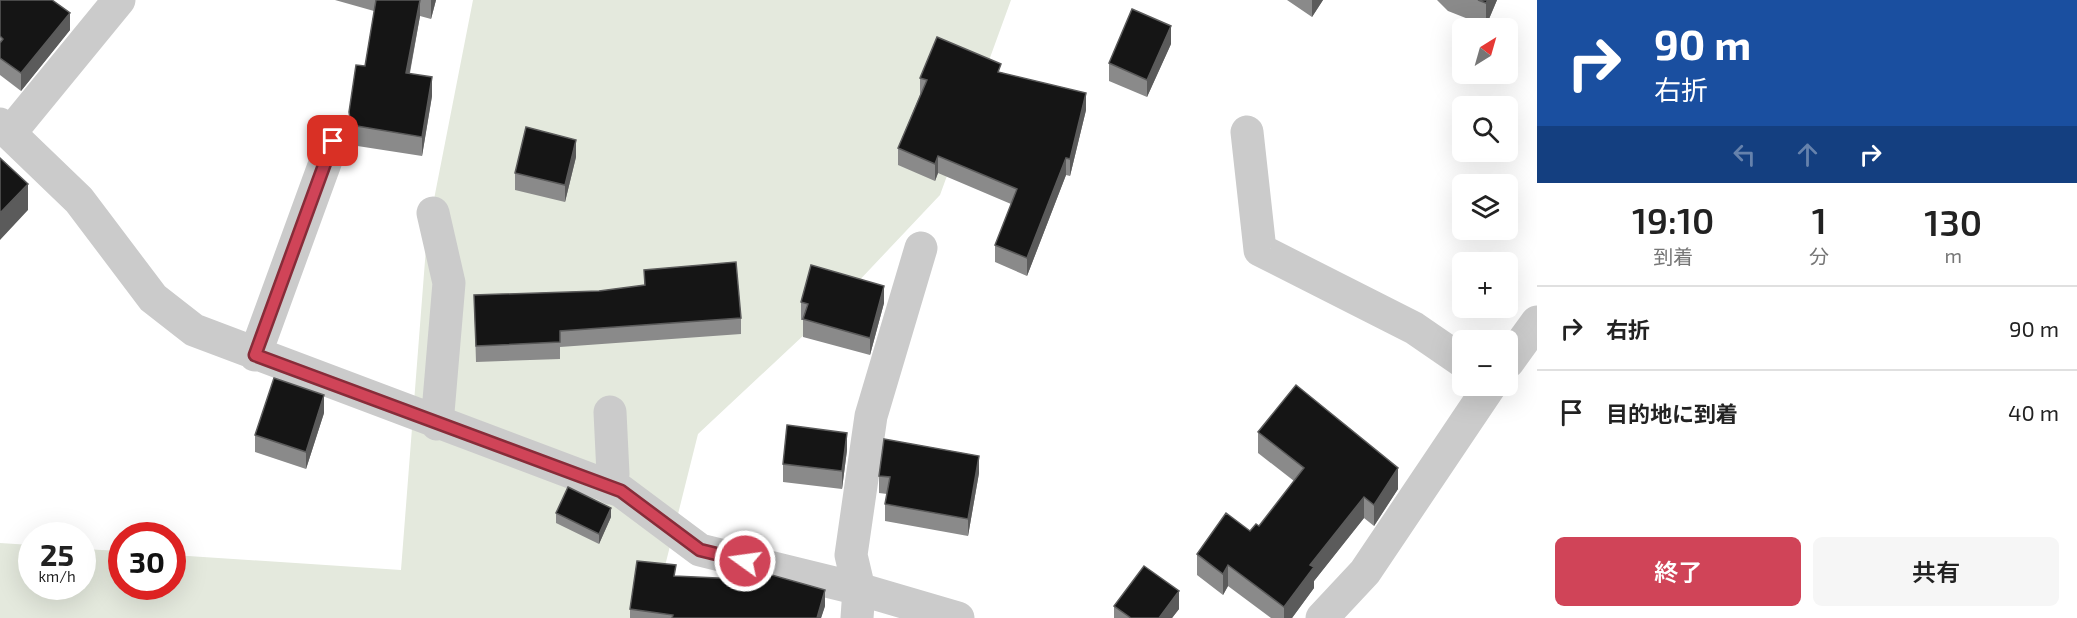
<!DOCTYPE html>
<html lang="ja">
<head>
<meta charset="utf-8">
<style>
  :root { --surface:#fff; --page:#f6f6f6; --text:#222; --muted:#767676; --line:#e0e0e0; --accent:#d04458 }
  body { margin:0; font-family:"Exo 2","Noto Sans JP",sans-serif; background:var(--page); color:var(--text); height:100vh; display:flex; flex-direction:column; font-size:22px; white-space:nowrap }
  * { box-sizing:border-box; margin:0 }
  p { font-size:20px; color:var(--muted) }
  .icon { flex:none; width:33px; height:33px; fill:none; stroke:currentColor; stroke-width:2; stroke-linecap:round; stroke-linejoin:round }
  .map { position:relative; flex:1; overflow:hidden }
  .sheet { display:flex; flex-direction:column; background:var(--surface); width:540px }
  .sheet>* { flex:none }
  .guide { background:#1a4fa0; color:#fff; overflow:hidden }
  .needle { width:39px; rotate:37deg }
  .controls { position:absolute; left:1452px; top:18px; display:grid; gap:12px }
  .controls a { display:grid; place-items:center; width:66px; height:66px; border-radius:9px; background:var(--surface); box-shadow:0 6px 24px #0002; font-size:30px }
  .speed { position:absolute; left:18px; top:522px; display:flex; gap:12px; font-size:30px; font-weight:700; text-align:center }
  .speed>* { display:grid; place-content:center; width:78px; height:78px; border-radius:50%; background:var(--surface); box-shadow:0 6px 24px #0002; line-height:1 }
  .speed small { font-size:15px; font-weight:400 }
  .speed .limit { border:9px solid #d22; background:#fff; color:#111 }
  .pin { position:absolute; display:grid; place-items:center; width:51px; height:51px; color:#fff; margin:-26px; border-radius:12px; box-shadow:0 3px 9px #0006 }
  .me { position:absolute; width:66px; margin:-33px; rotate:284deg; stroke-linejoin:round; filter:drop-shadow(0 0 4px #0008) }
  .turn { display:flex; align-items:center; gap:21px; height:126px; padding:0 18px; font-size:27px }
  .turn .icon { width:78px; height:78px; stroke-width:2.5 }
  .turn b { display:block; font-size:42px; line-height:51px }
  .lanes { display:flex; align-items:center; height:57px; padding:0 18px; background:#0003; justify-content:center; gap:30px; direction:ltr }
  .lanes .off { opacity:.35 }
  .eta { display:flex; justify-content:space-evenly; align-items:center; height:102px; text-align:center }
  .eta b { font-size:36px; font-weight:600; line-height:42px }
  .action { display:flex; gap:12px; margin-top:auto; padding:12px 18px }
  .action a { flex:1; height:69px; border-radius:9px; background:var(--accent); color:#fff; font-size:24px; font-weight:600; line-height:69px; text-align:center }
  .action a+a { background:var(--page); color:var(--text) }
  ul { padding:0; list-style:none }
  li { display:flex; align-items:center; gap:18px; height:84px; padding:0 18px; border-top:2px solid var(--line) }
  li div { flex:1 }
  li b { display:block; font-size:22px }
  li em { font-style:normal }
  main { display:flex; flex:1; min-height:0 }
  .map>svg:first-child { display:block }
  .green { fill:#e4e9dd }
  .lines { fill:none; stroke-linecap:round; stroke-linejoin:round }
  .minor { stroke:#cbcbcb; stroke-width:33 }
  .wall { fill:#8a8a8a }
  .shaded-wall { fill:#5b5b5b }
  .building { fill:#151515; stroke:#5b5b5b; stroke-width:1.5 }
  .route-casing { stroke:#872c39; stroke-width:15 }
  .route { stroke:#d04458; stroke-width:10 }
</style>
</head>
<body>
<main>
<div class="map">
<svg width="1537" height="618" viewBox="0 0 1537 618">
  <rect width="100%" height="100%" fill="#fff"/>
  <path class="green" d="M473,0H1011L940,195L837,304L698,434L652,618H0V543L31,545L32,586H82L83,549L121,551L122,586H172L173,555L401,570L427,235Z"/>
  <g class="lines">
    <path class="minor" d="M0,124L79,200L153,298L194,330L621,491L700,550L859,589L958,618
      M1247,132L1260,250L1414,328L1462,361
      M10,133L119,0
      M433,213L449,283L437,424
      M255,355L333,141
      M1508,362L1537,322
      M610,412L613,474L610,488
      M857,618L859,589L851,555L871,416L921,248
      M1322,618L1365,572L1490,386"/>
  </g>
  <path class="wall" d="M0,0L70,30L21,91L0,75Z
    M335,0H436L431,19L420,16L410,73L432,96L422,156L351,145L349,131V112L365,66L374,11Z
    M1287,0H1323L1312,17Z
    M1437,0H1497L1486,26L1448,11Z
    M1171,44L1147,97L1109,81V63Z
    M1001,72L1086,110L1070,176L1066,175L1027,276L995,262V245L1011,204L938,173L935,181L898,165V148L920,95V78Z
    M576,157L565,202L515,190V173Z
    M644,270L741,318V334L560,347V359L476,362L474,295L599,291L644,286Z
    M801,302L884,303L870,355L803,337V320H801Z
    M324,413L306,469L255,452V435Z
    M1258,432L1398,489L1374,526L1364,518L1314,581V588L1292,618H1271L1228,586L1223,595L1197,575V554L1250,531L1259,526L1294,481L1258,453Z
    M847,450L842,489L783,482V464Z
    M979,473L968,536L885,521V504L887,494L879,493V476Z
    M556,513L611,517L599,544L556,523Z
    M676,576L825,606L821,618H630V609Z
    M1114,606L1179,609L1172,618H1114Z"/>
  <path class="shaded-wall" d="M420,0V16L406,92V73Z
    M431,0H436L431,19Z
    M1312,0H1323L1312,17Z
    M1488,0H1497L1486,26V3Z
    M70,13V30L21,91V73Z
    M1171,26V44L1147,97V80Z
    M432,77V96L422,156V137Z
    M1086,93V110L1070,176V159Z
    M576,140V157L565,202V185Z
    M938,156V173L935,181V164Z
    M1066,158V175L1027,276V258Z
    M28,184V210L0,240V213Z
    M884,286V303L870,355V338Z
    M324,395V413L306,469V452Z
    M847,433V450L842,489V471Z
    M979,456V473L968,536V519Z
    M1398,468V489L1374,526V505Z
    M1364,497V518L1314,581V588L1292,618H1284V607L1310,565Z
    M611,508V517L599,544V534Z
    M1228,565V586L1223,595V574Z
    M825,590V606L821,618H817Z
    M1179,591V609L1172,618H1159Z"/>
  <path class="building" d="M0,0H52L70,13L21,73L0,58V43L3,39L0,36Z
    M376,0H420L406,73L432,77L422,137L351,125L349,112L356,65L365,66Z
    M1478,0H1488L1486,3Z
    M1132,9L1171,26L1147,80L1109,63Z
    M937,37L1001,64L998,72L1086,93L1070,159L1066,158L1027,258L995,245L1017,189L938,156L935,164L898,148L927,80L920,78Z
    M526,127L576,140L565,185L515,173Z
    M0,158L28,184L0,213Z
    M736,262L741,318L560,331V342L476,346L474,295L599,291L645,285L644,270Z
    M811,265L884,286L870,338L803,319L808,304L801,302Z
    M274,378L324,395L306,452L255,435Z
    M1296,385L1398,468L1374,505L1364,497L1310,565L1314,567L1284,607L1228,565L1223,574L1197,554L1226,513L1250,531L1256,524L1259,526L1304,468L1258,432Z
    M787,425L847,433L842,471L783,464Z
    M884,439L979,456L968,519L885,504L890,477L879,476Z
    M568,487L611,508L599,534L556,513Z
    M637,561L676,565L674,576L740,579L743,567L825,590L817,618H672L673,615L630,609Z
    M1144,566L1179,591L1159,618H1131L1114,606Z"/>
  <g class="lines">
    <defs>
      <path id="route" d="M333,141L255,355L621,491L700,550L745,561"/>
    </defs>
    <use href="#route" class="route-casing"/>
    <use href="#route" class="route"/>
  </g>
</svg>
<div class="controls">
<a><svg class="needle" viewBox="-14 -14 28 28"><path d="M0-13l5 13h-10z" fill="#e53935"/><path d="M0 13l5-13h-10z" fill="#767676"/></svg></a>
<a><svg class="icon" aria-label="search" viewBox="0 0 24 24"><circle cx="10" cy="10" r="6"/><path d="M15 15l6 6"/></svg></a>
<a><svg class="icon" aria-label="layers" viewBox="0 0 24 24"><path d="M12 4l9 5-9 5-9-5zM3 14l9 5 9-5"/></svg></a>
<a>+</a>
<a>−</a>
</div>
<div class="speed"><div>25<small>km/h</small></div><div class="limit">30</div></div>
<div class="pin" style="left:333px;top:141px;background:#d93025"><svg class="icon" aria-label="arrive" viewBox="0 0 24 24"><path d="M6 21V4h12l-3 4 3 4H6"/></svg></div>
<svg class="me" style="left:745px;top:561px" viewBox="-20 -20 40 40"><circle r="17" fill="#d04458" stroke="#fff" stroke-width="3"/><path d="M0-11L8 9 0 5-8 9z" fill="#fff"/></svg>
</div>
<section class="sheet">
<div class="guide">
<div class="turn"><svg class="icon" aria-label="right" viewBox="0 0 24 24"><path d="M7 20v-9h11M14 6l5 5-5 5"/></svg><div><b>90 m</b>右折</div></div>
<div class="lanes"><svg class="icon off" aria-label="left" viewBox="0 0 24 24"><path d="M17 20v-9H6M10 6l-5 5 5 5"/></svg><svg class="icon off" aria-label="ahead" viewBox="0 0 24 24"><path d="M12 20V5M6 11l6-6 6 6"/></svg><svg class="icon" aria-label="right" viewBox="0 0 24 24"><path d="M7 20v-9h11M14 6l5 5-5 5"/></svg></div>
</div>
<div class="eta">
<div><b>19:10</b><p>到着</p></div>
<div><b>1</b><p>分</p></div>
<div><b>130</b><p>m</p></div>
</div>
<ul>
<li><svg class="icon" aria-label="right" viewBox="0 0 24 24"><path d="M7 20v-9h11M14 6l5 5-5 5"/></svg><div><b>右折</b></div><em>90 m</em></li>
<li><svg class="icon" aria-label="arrive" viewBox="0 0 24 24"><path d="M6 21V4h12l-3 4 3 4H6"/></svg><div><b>目的地に到着</b></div><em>40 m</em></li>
</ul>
<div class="action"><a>終了</a><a>共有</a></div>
</section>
</main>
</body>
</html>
